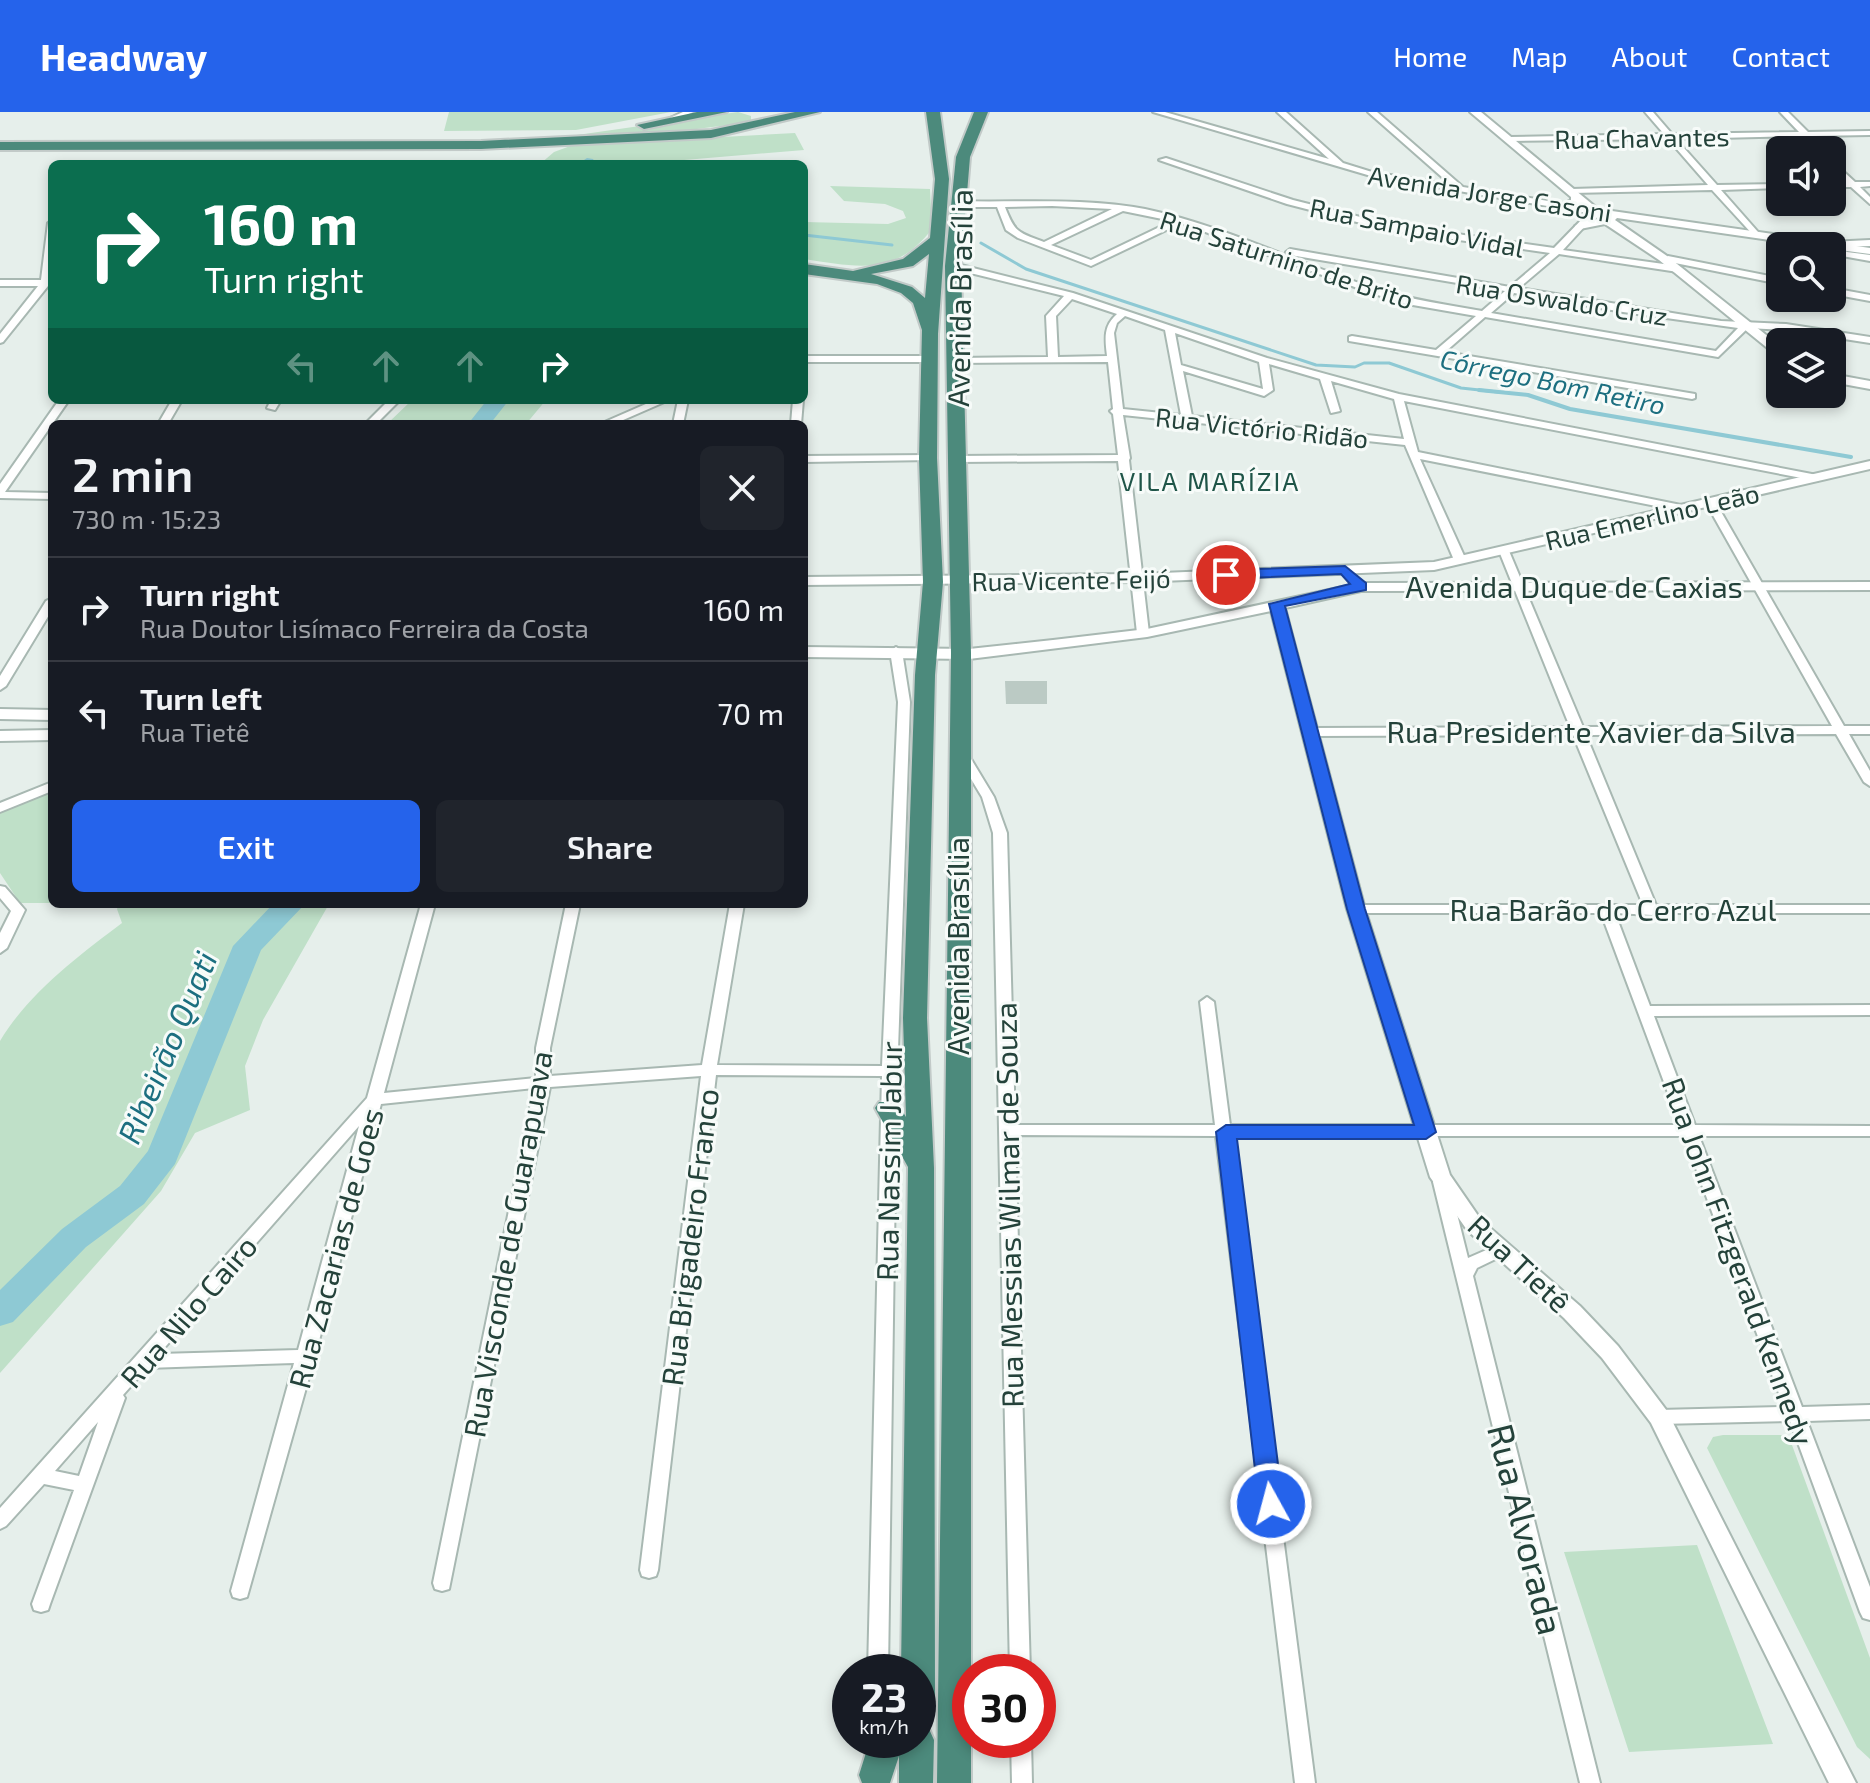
<!DOCTYPE html>
<html lang="en">
<head>
<meta charset="utf-8">
<style>
  :root { --surface:#171b24; --page:#20242c; --text:#f1f3f6; --muted:#9ea1a6; --line:#363941; --accent:#2563eb }
  body { margin:0; font-family:"Exo 2",sans-serif; background:var(--page); color:var(--text); height:100vh; display:flex; flex-direction:column; font-size:30px; white-space:nowrap }
  * { box-sizing:border-box; margin:0 }
  p { font-size:26px; color:var(--muted) }
  .icon { flex:none; width:44px; height:44px; fill:none; stroke:currentColor; stroke-width:2; stroke-linecap:round; stroke-linejoin:round }
  .map { position:relative; flex:1; overflow:hidden }
  .drawer { position:absolute; left:48px; top:308px; width:760px; height:488px; display:flex; flex-direction:column; background:var(--surface); border-radius:12px; box-shadow:0 4px 12px #0003 }
  .drawer>* { flex:none }
  .banner { position:absolute; left:48px; top:48px; width:760px; height:244px; border-radius:12px; box-shadow:0 4px 12px #0003; background:#0b6e4f; color:#fff; overflow:hidden }
  .controls { position:absolute; left:1766px; top:24px; display:grid; gap:16px }
  .controls a { display:grid; place-items:center; width:80px; height:80px; border-radius:12px; background:var(--surface); box-shadow:0 4px 12px #0003; font-size:40px }
  .speed { position:absolute; left:832px; top:1542px; display:flex; gap:16px; font-size:40px; font-weight:700; text-align:center }
  .speed>* { display:grid; place-content:center; width:104px; height:104px; border-radius:50%; background:var(--surface); box-shadow:0 4px 12px #0003; line-height:1 }
  .speed small { font-size:20px; font-weight:400 }
  .speed .limit { border:12px solid #d22; background:#fff; color:#111 }
  .pin { position:absolute; display:grid; place-items:center; width:68px; height:68px; color:#fff; margin:-34px; border:4px solid #fff; border-radius:50%; box-shadow:0 2px 8px #0007 }
  .me { position:absolute; width:88px; margin:-44px; rotate:353deg; stroke-linejoin:round; filter:drop-shadow(0 0 6px #0008) }
  .turn { display:flex; align-items:center; gap:28px; height:168px; padding:0 24px; font-size:36px }
  .turn .icon { width:104px; height:104px; stroke-width:2.5 }
  .turn b { display:block; font-size:56px; line-height:68px }
  .lanes { display:flex; align-items:center; height:76px; padding:0 24px; background:#0003; justify-content:center; gap:40px; direction:ltr }
  .lanes .off { opacity:.35 }
  .round { display:grid; place-items:center; flex:none; width:84px; height:84px; border-radius:12px; background:var(--page) }
  .overview { display:flex; align-items:center; justify-content:space-between; height:136px; padding:0 24px }
  h1 { font-size:48px; font-weight:600; line-height:60px }
  .cta { display:flex; gap:16px; margin-top:auto; padding:16px 24px }
  .cta a { flex:1; height:92px; border-radius:12px; background:var(--accent); color:#fff; font-size:32px; font-weight:600; line-height:92px; text-align:center }
  .cta a+a { background:var(--page); color:var(--text) }
  ul { padding:0; list-style:none }
  li { display:flex; align-items:center; gap:24px; height:104px; padding:0 24px; border-top:2px solid var(--line) }
  li div { flex:1 }
  li b { display:block; font-size:30px }
  li em { font-style:normal }
  header { display:flex; align-items:center; gap:48px; box-sizing:border-box; height:112px; padding:0 40px; background:var(--accent); color:#fff }
  header strong { font-size:38px }
  nav { display:flex; gap:44px; margin-inline-start:auto; font-size:28px }
  .map>svg:first-child { display:block }
  .green { fill:#bfe0c8 }
  .lines { fill:none; stroke-linecap:round; stroke-linejoin:round }
  .stream-far1 { stroke:#8ec9d4; stroke-width:3 }
  .stream { stroke:#8ec9d4; stroke-width:4 }
  .river { fill:#8ec9d4; fill-rule:evenodd }
  .building { fill:#bbcac4 }
  .minor-casing { stroke:#a8b8b2; stroke-width:4 }
  .tertiary-casing { stroke:#a8b8b2; stroke-width:4 }
  .trunk-casing { stroke:#c2cac8; stroke-width:4 }
  .minor { fill:#fff; fill-rule:evenodd }
  .tertiary { fill:#fff; fill-rule:evenodd }
  .trunk { fill:#4c8a7c; fill-rule:evenodd }
  .route { fill:#2563eb; stroke:#184099; stroke-width:2 }
  .labels { text-anchor:middle; dominant-baseline:central; stroke-width:6; stroke-linejoin:round; paint-order:stroke }
  .far-street-label { font-size:26px; fill:#24423a; stroke:#f7fbf9 }
  .far-water-label { font-size:26px; font-style:italic; fill:#1c6f80; stroke:#f7fbf9 }
  .far-neighbourhood-label { font-size:26px; letter-spacing:2px; fill:#1f5548; stroke:#f7fbf9 }
  .street-label { font-size:30px; fill:#24423a; stroke:#f7fbf9 }
  .water-label { font-size:32px; font-style:italic; fill:#1c6f80; stroke:#f7fbf9 }
  .near-street-label { font-size:36px; fill:#24423a; stroke:#f7fbf9 }
</style>
</head>
<body>
<header>
<strong>Headway</strong>
<nav><a>Home</a><a>Map</a><a>About</a><a>Contact</a></nav>
</header>
<div class="map">
<svg width="1870" height="1671" viewBox="0 0 1870 1671">
  <rect width="100%" height="100%" fill="#e6efeb"/>
  <path class="green" d="M449,0H671L576,18L444,19Z
    M738,0L751,4V10L689,18L556,26Z
    M795,21L804,38L637,52H540L554,40L573,33Z
    M830,74L930,77L932,117C895,165 858,155 804,147V110L888,112L906,106L903,99L885,92L844,89Z
    M412,288H546L526,312H387Z
    M52,680V791H20L0,761V702L9,695Z
    M119,792H329L263,908L245,954L250,998L195,1021L161,1079L0,1261V929C28,882 78,844 122,811L117,797Z
    M1723,1323H1781L1792,1333L1870,1546V1647L1857,1635L1707,1336L1713,1325Z
    M1697,1433L1773,1632L1629,1640L1564,1440Z"/>
  <g class="lines">
    <path class="stream-far1" d="M804,123L892,133
      M981,131L1026,157L1316,253L1355,255L1364,251H1389L1461,276L1498,280"/>
    <path class="stream" d="M1479,278L1528,283L1570,297L1851,345"/>
    <path class="river" d="M587,46L593,47L596,52H578Z
      M487,288H509L490,312H468Z
      M273,792H305L261,838L175,1052L144,1092L86,1135L13,1210L0,1214V1178L62,1117L120,1074L148,1039L233,834Z"/>
  </g>
  <path class="building" d="M1005,569H1047V592H1006Z"/>
  <g class="lines">
    <defs>
      <path id="minor" d="M683,0H693L671,11L664,9Z
        M1153,0H1165L1329,47L1277,0H1286L1343,51L1372,60L1451,73L1368,0H1377L1463,75L1597,97V101L1563,138L1678,154L1682,157L1678,160L1559,142L1519,176L1721,209L1786,212L1870,225V231L1786,218L1748,216L1718,245L1485,205L1445,240L1695,282V286L1692,287L1349,229V225L1352,224L1436,238L1476,204L1407,192L1371,181L1181,111L1091,154L1018,126L1006,118L997,95H956L952,92L956,89C1019,91 1083,85 1145,97C1226,114 1301,153 1380,178C1413,188 1447,193 1482,199L1505,179L1290,143L1286,140L1290,137L1510,175L1550,141L1388,118L1287,92L1159,48L1166,46L1293,88L1388,112L1554,136L1588,101L1371,64ZM1052,94L1112,97L1044,130C1018,120 1015,121 1005,95ZM1123,99L1172,109L1091,148L1051,133ZM1514,181L1623,200L1738,216L1716,239L1491,201Z
        M1645,0H1653L1672,22L1799,20L1780,0H1788L1808,20L1870,19V23L1812,24L1825,38H1817L1803,24L1676,27L1717,73L1780,72V76L1721,78L1758,120L1759,122L1755,125L1712,78L1572,81L1568,79L1572,77L1708,73L1668,27L1510,29L1506,27L1510,25L1664,22Z
        M1832,49L1855,70H1870V74L1860,75L1870,85V92L1851,75H1832V71L1846,70L1832,56Z
        M52,108L50,168H52V174H48L3,230L0,231V222L38,174H0V168H41L48,111Z
        M1870,128V134L1839,135L1847,140L1870,143V149L1842,144L1832,138V134L1825,133L1829,130Z
        M1668,144L1780,166V172L1665,149L1664,147Z
        M953,151L1073,181L1267,246L1399,282L1817,363L1822,366L1817,369L1404,289L1418,340L1686,394L1691,397L1686,400L1420,347L1466,448L1460,451L1454,448L1405,333L1123,303L1130,346L1129,348L1149,521L1143,524L1137,521L1118,349L957,350L952,347L957,344L1118,343L1113,302L1110,299L1113,297L1108,250L953,251V247L956,246L1048,245L1046,204L1064,184L950,156V152ZM1072,187L1117,202C1103,214 1105,227 1107,244L1058,245L1056,204ZM1125,204L1165,218L1181,303L1123,297L1114,221L1117,211ZM1175,221L1259,250L1263,277L1181,253ZM1269,252L1320,267L1331,301L1340,299L1331,269L1394,287L1404,327L1192,304L1183,259L1264,284L1273,278Z
        M1832,176L1870,183V189L1832,182Z
        M804,244H930L935,247L930,250H804Z
        M59,288H69L5,380L52,381V387L0,386V372Z
        M172,288H182L168,312H158Z
        M271,288H281L275,298L267,296Z
        M389,288H400L376,312H365Z
        M655,288H669L614,312H600Z
        M678,288H688L683,312H673Z
        M793,288H803L801,312H791Z
        M928,343L932,344V348L804,350V344Z
        M1711,388L1716,391L1844,614H1870V622H1849L1870,659V674L1864,670L1836,622L1586,623L1656,793H1870V801H1657L1652,803L1615,801L1650,894L1870,893V903L1654,904L1695,1013L1870,1014V1024H1699L1802,1295L1870,1293V1307L1807,1309L1870,1475V1508L1863,1506L1860,1500L1790,1309L1659,1312L1653,1310L1650,1305L1653,1300L1659,1298L1784,1295L1684,1024H1231L1315,1671H1295L1216,1024L1015,1023L1030,1560H1010L993,721L982,685L956,642L962,638L968,642L994,685L1007,721L1015,1013H1215L1200,890L1207,885L1214,890L1230,1013H1680L1601,801H1356L1349,797L1356,793H1643L1573,623L1312,624L1306,620L1312,616L1570,615L1499,439L1504,436L1509,439L1583,615L1832,614L1706,391Z
        M52,486V498L6,574L0,578V564L46,489Z
        M896,535L902,539L910,590L896,996L888,1560H868L882,964L716,963L658,1458L656,1464L649,1466L642,1464L640,1458L701,964L550,975L449,1477L442,1479L435,1477L433,1471L534,976L381,992L315,1244L247,1485L240,1487L233,1485L231,1479L294,1251L147,1256L123,1283L125,1286L50,1492L48,1498L41,1500L34,1498L32,1492L74,1378L44,1372L6,1414L0,1417V1396L367,986L421,792H435L384,981L536,966V936L566,792H580L550,936V964L702,953L730,792H744L717,953L882,954L898,590L890,539ZM359,1014L298,1238L159,1242ZM98,1310L79,1364L55,1359Z
        M52,670V679L0,700V691Z
        M0,774L5,775L25,798L7,836L0,841V821L11,799L0,786Z
        M1441,1064L1447,1066L1449,1070L1468,1146L1500,1132L1506,1134L1508,1138L1506,1142L1477,1156L1473,1164L1600,1671H1580L1433,1070L1435,1066Z
        M1011,1628H1031L1032,1671H1012Z"/>
      <path id="tertiary" d="M1470,0H1481L1598,97L1870,136V142L1832,137V134H1812L1617,106L1615,108L1667,144L1780,234V244L1776,243L1659,148L1605,112L1575,118V114L1598,107L1580,92L1561,97V93L1571,88V85Z
        M1832,262L1870,269V277L1832,270Z
        M1870,349V357L1434,458L1137,470L804,473V465L1137,462L1434,450Z
        M1870,470V478L1361,479L1285,496L1365,797L1450,1063L1481,1108L1580,1194L1618,1234L1667,1299L1856,1671H1829L1651,1311L1602,1246L1564,1206L1467,1118L1430,1065L1347,797L1271,499L1147,525L969,547L804,545V535L969,537L1053,528L1147,517L1361,471Z
        M0,597L52,598V608L0,607Z
        M52,618V628L0,629V619Z"/>
      <path id="trunk" d="M697,0H727L644,17L637,13Z
        M795,0H820L711,26L481,37L0,38V30L481,29L711,18Z
        M926,0H940L949,67L938,222L937,346L943,470L935,563L927,906L934,1056L935,1585L930,1596L918,1600V1560H901L908,1055L875,996L879,990H897L906,1005L903,906L915,563L923,470L919,346L922,218L913,191L901,181L877,172L804,162V152L853,159L903,147L930,126L935,67ZM929,142L925,186L912,175L871,162L913,154Z
        M974,0H988L970,45L961,154L971,541V1671H937L951,541L945,154L956,45Z
        M918,1613L929,1617L934,1628L933,1671H899V1644L890,1671H862L859,1663L870,1628H918Z"/>
    </defs>
    <use href="#minor" class="minor-casing"/>
    <use href="#tertiary" class="tertiary-casing"/>
    <use href="#trunk" class="trunk-casing"/>
    <use href="#minor" class="minor"/>
    <use href="#tertiary" class="tertiary"/>
    <use href="#trunk" class="trunk"/>
  </g>
  <path class="route" d="M1345,454L1366,471V478L1285,494L1365,797L1436,1020L1426,1027H1237L1283,1392L1279,1399L1271,1402L1263,1399L1259,1392L1216,1020L1226,1013H1414L1347,797L1269,492L1350,472L1341,462L1226,467L1219,463L1226,458Z"/>
  <g class="labels">
    <g class="far-street-label">
      <text transform="translate(1642 25) rotate(-1)">Rua Chavantes</text>
      <text transform="translate(1490 81) rotate(9)">Avenida Jorge Casoni</text>
      <text transform="translate(1417 115) rotate(11)">Rua Sampaio Vidal</text>
      <text transform="translate(1287 147) rotate(18)">Rua Saturnino de Brito</text>
      <text transform="translate(1562 187) rotate(9)">Rua Oswaldo Cruz</text>
      <text transform="translate(1262 315) rotate(6)">Rua Victório Ridão</text>
      <text transform="translate(1652 404) rotate(-13)">Rua Emerlino Leão</text>
      <text transform="translate(1071 467) rotate(-1)">Rua Vicente Feijó</text>
    </g>
    <g class="far-water-label">
      <text transform="translate(1553 269) rotate(12)">Córrego Bom Retiro</text>
    </g>
    <g class="far-neighbourhood-label">
      <text x="1210" y="368">VILA MARÍZIA</text>
    </g>
    <g class="street-label">
      <text transform="translate(959 186) rotate(-89)">Avenida Brasília</text>
      <text x="1574" y="474">Avenida Duque de Caxias</text>
      <text x="1591" y="619">Rua Presidente Xavier da Silva</text>
      <text x="1613" y="797">Rua Barão do Cerro Azul</text>
      <text transform="translate(957 834) rotate(-90)">Avenida Brasília</text>
      <text transform="translate(888 1049) rotate(-89)">Rua Nassim Jabur</text>
      <text transform="translate(1008 1093) rotate(-91)">Rua Messias Wilmar de Souza</text>
      <text transform="translate(689 1125) rotate(-83)">Rua Brigadeiro Franco</text>
      <text transform="translate(507 1132) rotate(-80)">Rua Visconde de Guarapuava</text>
      <text transform="translate(335 1136) rotate(-75)">Rua Zacarias de Goes</text>
      <text transform="translate(1739 1149) rotate(70)">Rua John Fitzgerald Kennedy</text>
      <text transform="translate(1520 1151) rotate(43)">Rua Tietê</text>
      <text transform="translate(188 1199) rotate(-49)">Rua Nilo Cairo</text>
    </g>
    <g class="water-label">
      <text transform="translate(166 935) rotate(-67)">Ribeirão Quati</text>
    </g>
    <g class="near-street-label">
      <text transform="translate(1527 1417) rotate(76)">Rua Alvorada</text>
    </g>
  </g>
</svg>
<div class="controls">
<a><svg class="icon" aria-label="sound" viewBox="0 0 24 24"><path d="M4 9h4l5-4v14l-5-4H4zM17 9q2 3 0 6"/></svg></a>
<a><svg class="icon" aria-label="search" viewBox="0 0 24 24"><circle cx="10" cy="10" r="6"/><path d="M15 15l6 6"/></svg></a>
<a><svg class="icon" aria-label="layers" viewBox="0 0 24 24"><path d="M12 4l9 5-9 5-9-5zM3 14l9 5 9-5"/></svg></a>
</div>
<div class="speed"><div>23<small>km/h</small></div><div class="limit">30</div></div>
<div class="pin" style="left:1226px;top:463px;background:#d93025"><svg class="icon" aria-label="arrive" viewBox="0 0 24 24"><path d="M6 21V4h12l-3 4 3 4H6"/></svg></div>
<svg class="me" style="left:1271px;top:1392px" viewBox="-20 -20 40 40"><circle r="17" fill="#2563eb" stroke="#fff" stroke-width="3"/><path d="M0-11L8 9 0 5-8 9z" fill="#fff"/></svg>
<div class="banner">
<div class="turn"><svg class="icon" aria-label="right" viewBox="0 0 24 24"><path d="M7 20v-9h11M14 6l5 5-5 5"/></svg><div><b>160 m</b>Turn right</div></div>
<div class="lanes"><svg class="icon off" aria-label="left" viewBox="0 0 24 24"><path d="M17 20v-9H6M10 6l-5 5 5 5"/></svg><svg class="icon off" aria-label="ahead" viewBox="0 0 24 24"><path d="M12 20V5M6 11l6-6 6 6"/></svg><svg class="icon off" aria-label="ahead" viewBox="0 0 24 24"><path d="M12 20V5M6 11l6-6 6 6"/></svg><svg class="icon" aria-label="right" viewBox="0 0 24 24"><path d="M7 20v-9h11M14 6l5 5-5 5"/></svg></div>
</div>
<section class="drawer">
<div class="overview"><div><h1>2 min</h1><p>730 m · 15:23</p></div><a class="round"><svg class="icon" aria-label="close" viewBox="0 0 24 24"><path d="M6 6l12 12M18 6L6 18"/></svg></a></div>
<ul>
<li><svg class="icon" aria-label="right" viewBox="0 0 24 24"><path d="M7 20v-9h11M14 6l5 5-5 5"/></svg><div><b>Turn right</b><p>Rua Doutor Lisímaco Ferreira da Costa</p></div><em>160 m</em></li>
<li><svg class="icon" aria-label="left" viewBox="0 0 24 24"><path d="M17 20v-9H6M10 6l-5 5 5 5"/></svg><div><b>Turn left</b><p>Rua Tietê</p></div><em>70 m</em></li>
</ul>
<div class="cta"><a>Exit</a><a>Share</a></div>
</section>
</div>
</body>
</html>
